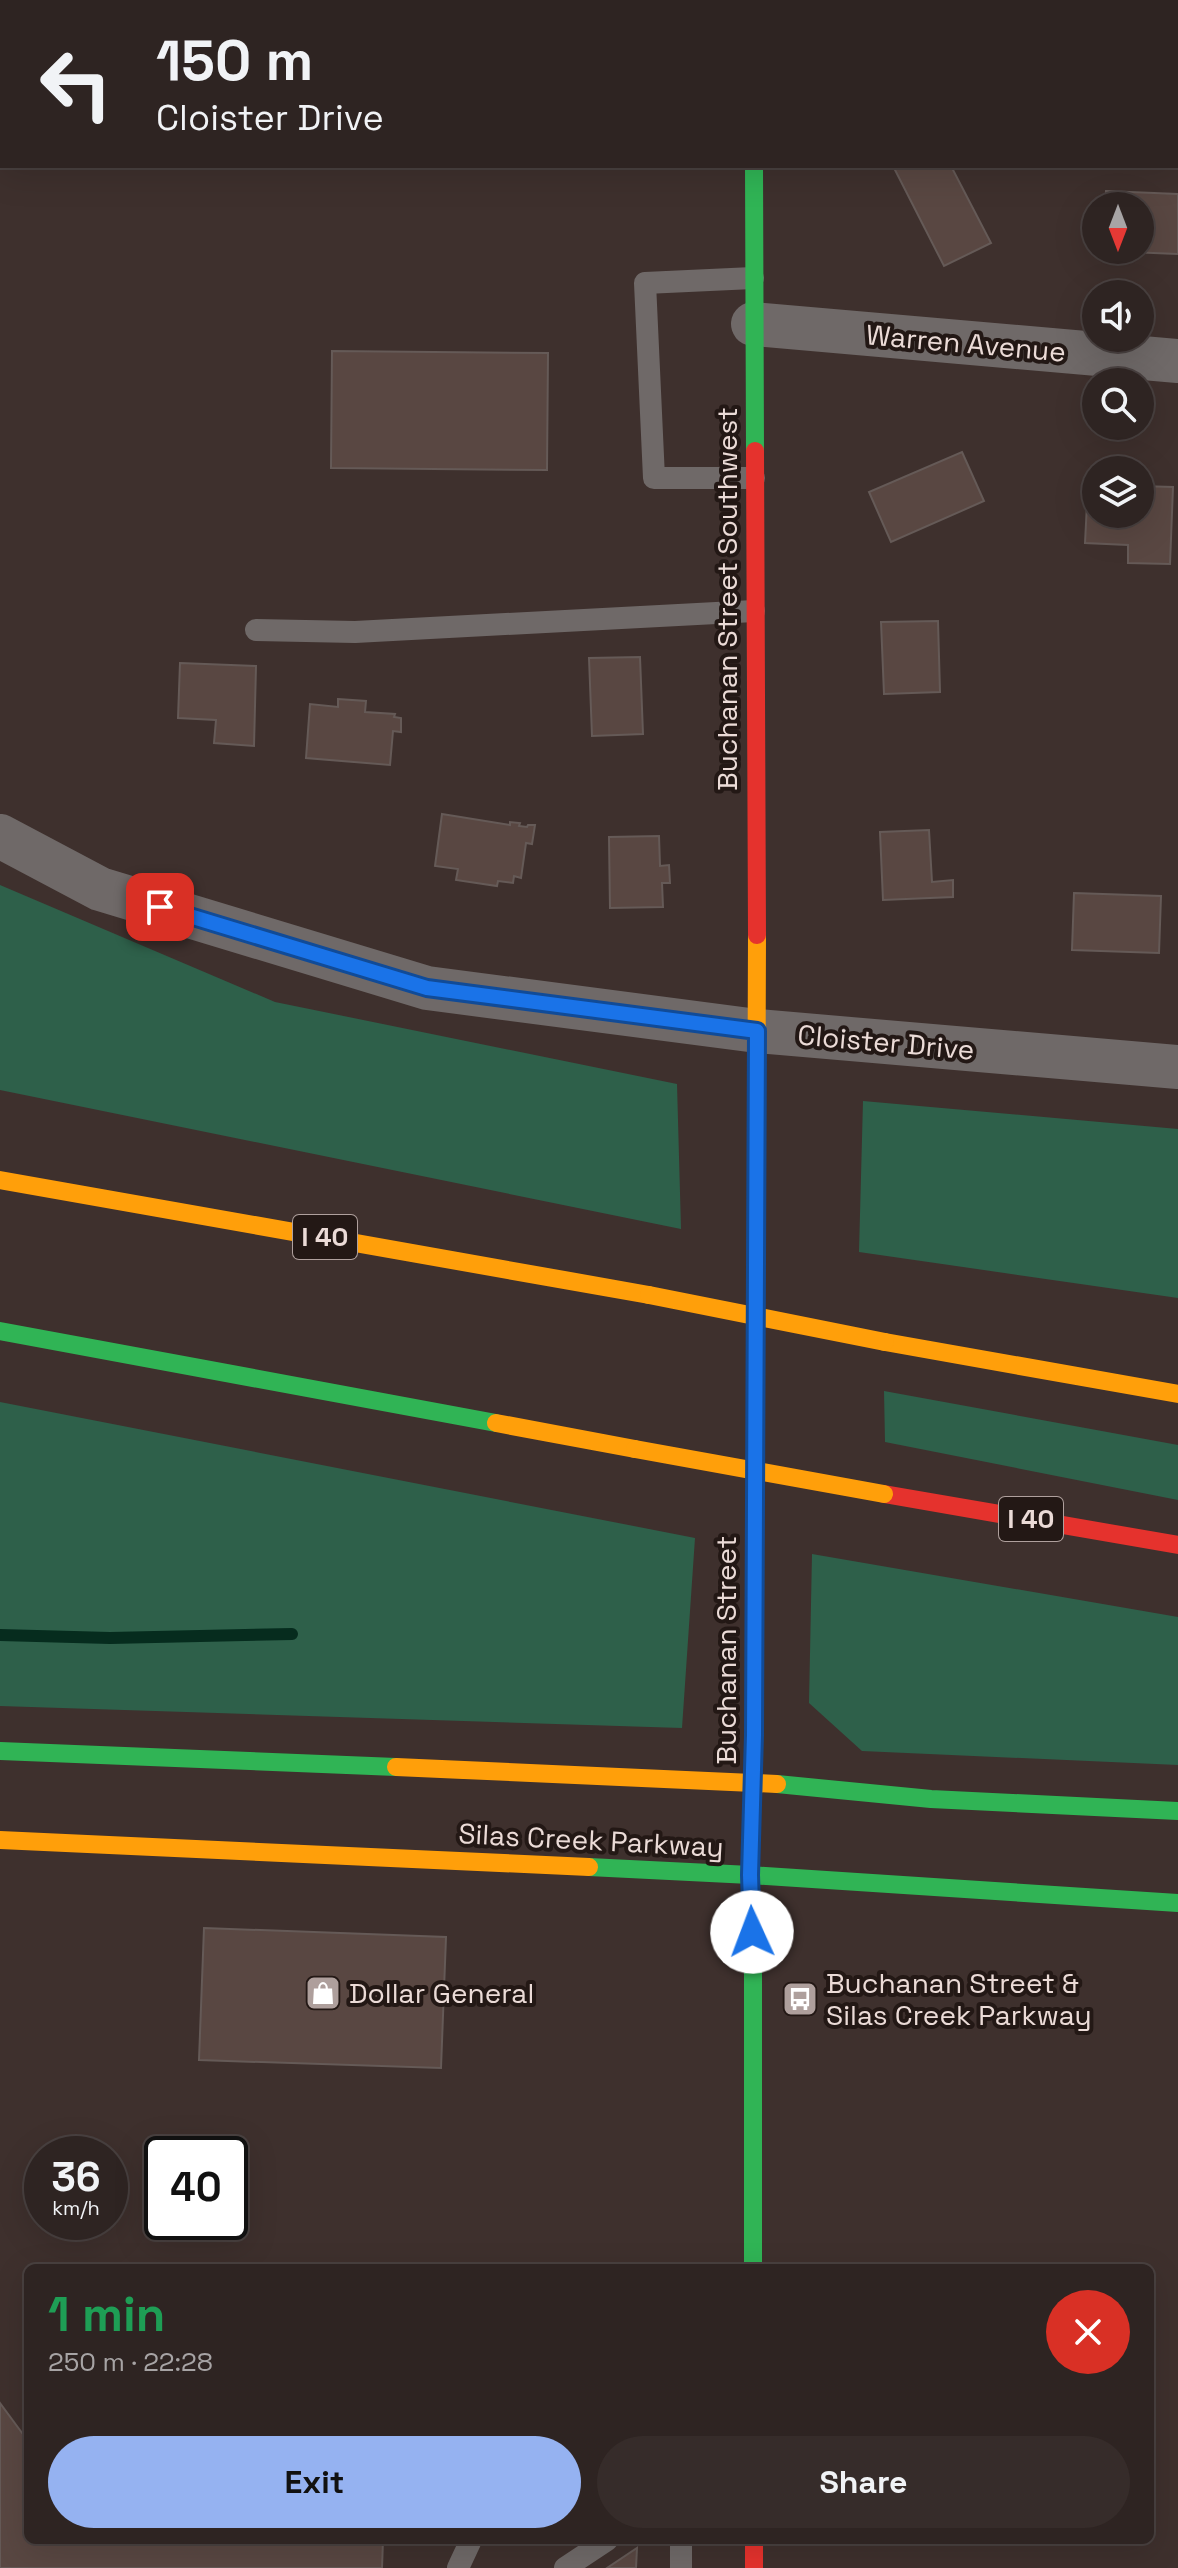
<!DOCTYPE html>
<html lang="en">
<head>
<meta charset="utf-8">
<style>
  :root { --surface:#2e2422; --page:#362c2a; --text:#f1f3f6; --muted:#a7a4a5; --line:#494140; --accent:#95b2f1 }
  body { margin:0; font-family:"Space Grotesk",sans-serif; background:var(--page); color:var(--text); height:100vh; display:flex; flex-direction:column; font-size:30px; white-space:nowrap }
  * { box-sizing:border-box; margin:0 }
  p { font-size:26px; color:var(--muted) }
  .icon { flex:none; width:44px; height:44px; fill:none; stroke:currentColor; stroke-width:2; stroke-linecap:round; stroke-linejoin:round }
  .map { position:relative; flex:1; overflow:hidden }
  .drawer { position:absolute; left:24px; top:2264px; width:1130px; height:280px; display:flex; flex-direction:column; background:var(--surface); border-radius:12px; box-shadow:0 8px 32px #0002,0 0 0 2px var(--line) }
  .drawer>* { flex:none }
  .hud { position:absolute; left:0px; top:0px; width:1178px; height:168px; box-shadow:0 8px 32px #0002,0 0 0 2px var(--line); background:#2e2422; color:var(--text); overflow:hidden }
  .needle { width:52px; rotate:180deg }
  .buttons { position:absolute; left:1082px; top:192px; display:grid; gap:16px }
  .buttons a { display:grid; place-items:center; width:72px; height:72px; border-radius:50%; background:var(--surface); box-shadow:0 8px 32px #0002,0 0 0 2px var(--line); font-size:40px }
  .speed { position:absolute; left:24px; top:2136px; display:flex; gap:16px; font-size:40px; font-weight:700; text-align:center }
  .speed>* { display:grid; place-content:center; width:104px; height:104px; border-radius:50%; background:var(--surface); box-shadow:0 8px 32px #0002,0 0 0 2px var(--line); line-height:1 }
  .speed small { font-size:20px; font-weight:400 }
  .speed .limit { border:4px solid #111; border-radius:12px; background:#fff; color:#111 }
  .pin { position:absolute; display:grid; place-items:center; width:68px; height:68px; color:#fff; margin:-34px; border-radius:16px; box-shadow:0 4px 12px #0006 }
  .me { position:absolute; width:88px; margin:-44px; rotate:358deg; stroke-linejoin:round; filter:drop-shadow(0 0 6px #0008) }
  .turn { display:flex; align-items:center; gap:28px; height:168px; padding:0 24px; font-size:36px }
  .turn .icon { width:104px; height:104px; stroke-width:2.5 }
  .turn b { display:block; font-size:56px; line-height:68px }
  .round { display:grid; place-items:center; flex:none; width:84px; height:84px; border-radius:42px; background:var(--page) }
  .head { display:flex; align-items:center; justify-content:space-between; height:136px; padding:0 24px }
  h1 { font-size:48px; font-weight:600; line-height:60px; color:#1e9e55 }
  .cta { display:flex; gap:16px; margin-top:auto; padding:16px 24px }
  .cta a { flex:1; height:92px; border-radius:48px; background:var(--accent); color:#111; font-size:32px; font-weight:600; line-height:92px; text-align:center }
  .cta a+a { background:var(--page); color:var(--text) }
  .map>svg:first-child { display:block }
  .green { fill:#2e604a }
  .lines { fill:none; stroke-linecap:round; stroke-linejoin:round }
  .stream { stroke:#062c1e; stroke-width:12 }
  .building { fill:#594742; stroke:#655a57; stroke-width:2 }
  .lane { stroke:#6f6968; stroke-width:22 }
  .street { stroke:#6f6968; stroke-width:44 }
  .fast { stroke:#30b455; stroke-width:18 }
  .slow { stroke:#ff9f0a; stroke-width:18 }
  .jam { stroke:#e5322d; stroke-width:18 }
  .slow-bridge { stroke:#ff9f0a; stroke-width:18 }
  .route-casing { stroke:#114b97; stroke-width:20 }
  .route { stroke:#1a73e8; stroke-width:14 }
  .labels { text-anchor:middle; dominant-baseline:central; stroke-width:8; stroke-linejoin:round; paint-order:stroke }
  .shield { fill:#231815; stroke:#afa09d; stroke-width:2 }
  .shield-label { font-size:26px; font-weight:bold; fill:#ebdbd7 }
  .street-label { font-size:28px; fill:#ebdbd7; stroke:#231815 }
  .poi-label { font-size:28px; fill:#ebdbd7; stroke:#231815; text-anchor:start }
</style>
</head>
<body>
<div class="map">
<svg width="1178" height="2568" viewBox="0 0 1178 2568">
  <rect width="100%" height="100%" fill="#3e302d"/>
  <path class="green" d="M0,885L275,1002L677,1084L681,1229L0,1090Z
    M863,1101L1178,1129V1298L859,1252Z
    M884,1391L1178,1445V1500L885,1442Z
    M0,1402L695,1538L682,1728L0,1706Z
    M812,1554L1178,1617V1765L862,1751L809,1703Z"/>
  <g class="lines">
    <path class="stream" d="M0,1635L110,1638L292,1634"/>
  </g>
  <path class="building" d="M174,0H250V2H174Z
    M883,0H959L960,2H883Z
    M893,166H951L991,243L944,266Z
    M1106,191L1178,194V254L1104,251L1140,250V206H1105Z
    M332,351L548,353L547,470L331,468Z
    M962,452L984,501L891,542L869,492Z
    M1088,484H1096V514H1140V486L1173,487L1170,564L1128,563V545L1085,543Z
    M938,621L940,692L884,694L881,622Z
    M640,657L643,734L592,736L589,658Z
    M180,663L256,666L254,746L214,743L216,720L178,718Z
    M338,699L366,701L365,712L395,714L394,717L401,718V732L393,731L390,765L306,758L310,704L338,707Z
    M442,814L510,825V822L520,823L519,826L527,827L528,825H535L532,844L526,843L521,878L514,876L513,883L498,881L497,886L456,880L458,869L435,866Z
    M929,830L932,882L953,880V897L883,900L880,832Z
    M659,836L660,866L669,865L670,883H662L663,907L610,908L609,837Z
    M1074,893L1161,896L1159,953L1072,950Z
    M204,1928L446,1937L441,2068L199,2060Z
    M0,2403L28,2441V2540H383L382,2568H0Z
    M637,2548L636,2568H607Z"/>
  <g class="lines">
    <path class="lane" d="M115,0V2
      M753,278L645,283L654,478H754
      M256,630L355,632L754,611
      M681,2540V2568
      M458,2568L471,2540
      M565,2568L607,2540"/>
    <path class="street" d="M753,324L1178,361
      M0,836L100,889L427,988L757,1031L1178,1067"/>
    <path class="fast" d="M755,0V2
      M754,166L755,451
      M0,1331L496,1423
      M0,1751L396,1767
      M777,1784L931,1799L1178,1811
      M589,1867L750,1875L1178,1903
      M753,2268V1960L750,1875L754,1735L755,1503"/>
    <path class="slow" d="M0,1180L649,1295
      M885,1342L1178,1394
      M496,1423L635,1449
      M755,1503L757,935
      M396,1767L777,1784
      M0,1840L589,1867"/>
    <path class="jam" d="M755,451L757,935
      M884,1494L1178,1545
      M754,2540V2568"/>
    <path class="slow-bridge" d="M649,1295L885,1342
      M635,1449L884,1494"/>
  </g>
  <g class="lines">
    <defs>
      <path id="route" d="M160,907L427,988L757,1031L754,1735L750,1875L752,1932"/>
    </defs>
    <use href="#route" class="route-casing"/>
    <use href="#route" class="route"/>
  </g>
  <defs>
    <symbol id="shop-square" viewBox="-11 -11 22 22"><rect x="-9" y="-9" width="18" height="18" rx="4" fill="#ae9f9c" stroke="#231815"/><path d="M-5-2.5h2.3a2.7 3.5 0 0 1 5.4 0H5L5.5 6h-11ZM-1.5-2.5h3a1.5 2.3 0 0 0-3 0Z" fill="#fff"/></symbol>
    <symbol id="bus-square" viewBox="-11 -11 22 22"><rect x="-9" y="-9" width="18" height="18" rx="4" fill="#ae9f9c" stroke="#231815"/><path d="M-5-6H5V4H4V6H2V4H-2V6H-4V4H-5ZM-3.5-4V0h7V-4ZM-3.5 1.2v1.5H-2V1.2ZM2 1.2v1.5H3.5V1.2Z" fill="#fff"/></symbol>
  </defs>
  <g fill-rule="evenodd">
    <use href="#shop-square" x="303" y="1973" width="40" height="40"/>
    <use href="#bus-square" x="780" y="1979" width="40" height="40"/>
  </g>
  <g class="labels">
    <g class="shield">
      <rect x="293" y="1215" width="64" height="44" rx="6"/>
      <rect x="999" y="1497" width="64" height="44" rx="6"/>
    </g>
    <g class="shield-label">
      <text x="325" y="1237">I 40</text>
      <text x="1031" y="1519">I 40</text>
    </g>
    <g class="street-label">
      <text transform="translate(966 343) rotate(5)">Warren Avenue</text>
      <text transform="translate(727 599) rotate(-90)">Buchanan Street Southwest</text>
      <text transform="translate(886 1042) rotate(5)">Cloister Drive</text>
      <text transform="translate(726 1650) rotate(-90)">Buchanan Street</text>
      <text transform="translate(591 1840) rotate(3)">Silas Creek Parkway</text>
    </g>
    <g class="poi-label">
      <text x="826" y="1983">Buchanan Street &amp;<tspan x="826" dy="32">Silas Creek Parkway</tspan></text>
      <text x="349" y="1993">Dollar General</text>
    </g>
  </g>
</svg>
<div class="buttons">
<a><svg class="needle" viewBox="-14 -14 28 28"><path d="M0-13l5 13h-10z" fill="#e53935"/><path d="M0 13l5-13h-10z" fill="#a7a4a5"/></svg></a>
<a><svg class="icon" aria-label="sound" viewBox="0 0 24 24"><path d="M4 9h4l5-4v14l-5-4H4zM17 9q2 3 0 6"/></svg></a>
<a><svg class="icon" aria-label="search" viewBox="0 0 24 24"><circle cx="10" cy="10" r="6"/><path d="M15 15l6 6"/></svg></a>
<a><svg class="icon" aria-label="layers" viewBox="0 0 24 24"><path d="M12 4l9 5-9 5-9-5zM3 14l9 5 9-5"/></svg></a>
</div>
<div class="speed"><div>36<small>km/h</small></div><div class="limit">40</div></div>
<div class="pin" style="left:160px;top:907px;background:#d93025"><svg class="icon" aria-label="arrive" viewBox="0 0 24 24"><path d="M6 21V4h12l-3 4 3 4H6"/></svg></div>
<svg class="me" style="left:752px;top:1932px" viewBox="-20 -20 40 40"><circle r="19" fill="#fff"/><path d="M0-13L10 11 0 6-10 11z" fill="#1a73e8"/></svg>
<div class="hud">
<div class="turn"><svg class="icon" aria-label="left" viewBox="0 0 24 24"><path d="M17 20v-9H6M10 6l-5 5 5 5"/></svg><div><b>150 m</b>Cloister Drive</div></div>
</div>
<section class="drawer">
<div class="head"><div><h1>1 min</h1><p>250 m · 22:28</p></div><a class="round" style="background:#d93025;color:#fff"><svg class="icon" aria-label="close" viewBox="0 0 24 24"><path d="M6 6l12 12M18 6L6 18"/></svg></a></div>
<div class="cta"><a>Exit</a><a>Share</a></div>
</section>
</div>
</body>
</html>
